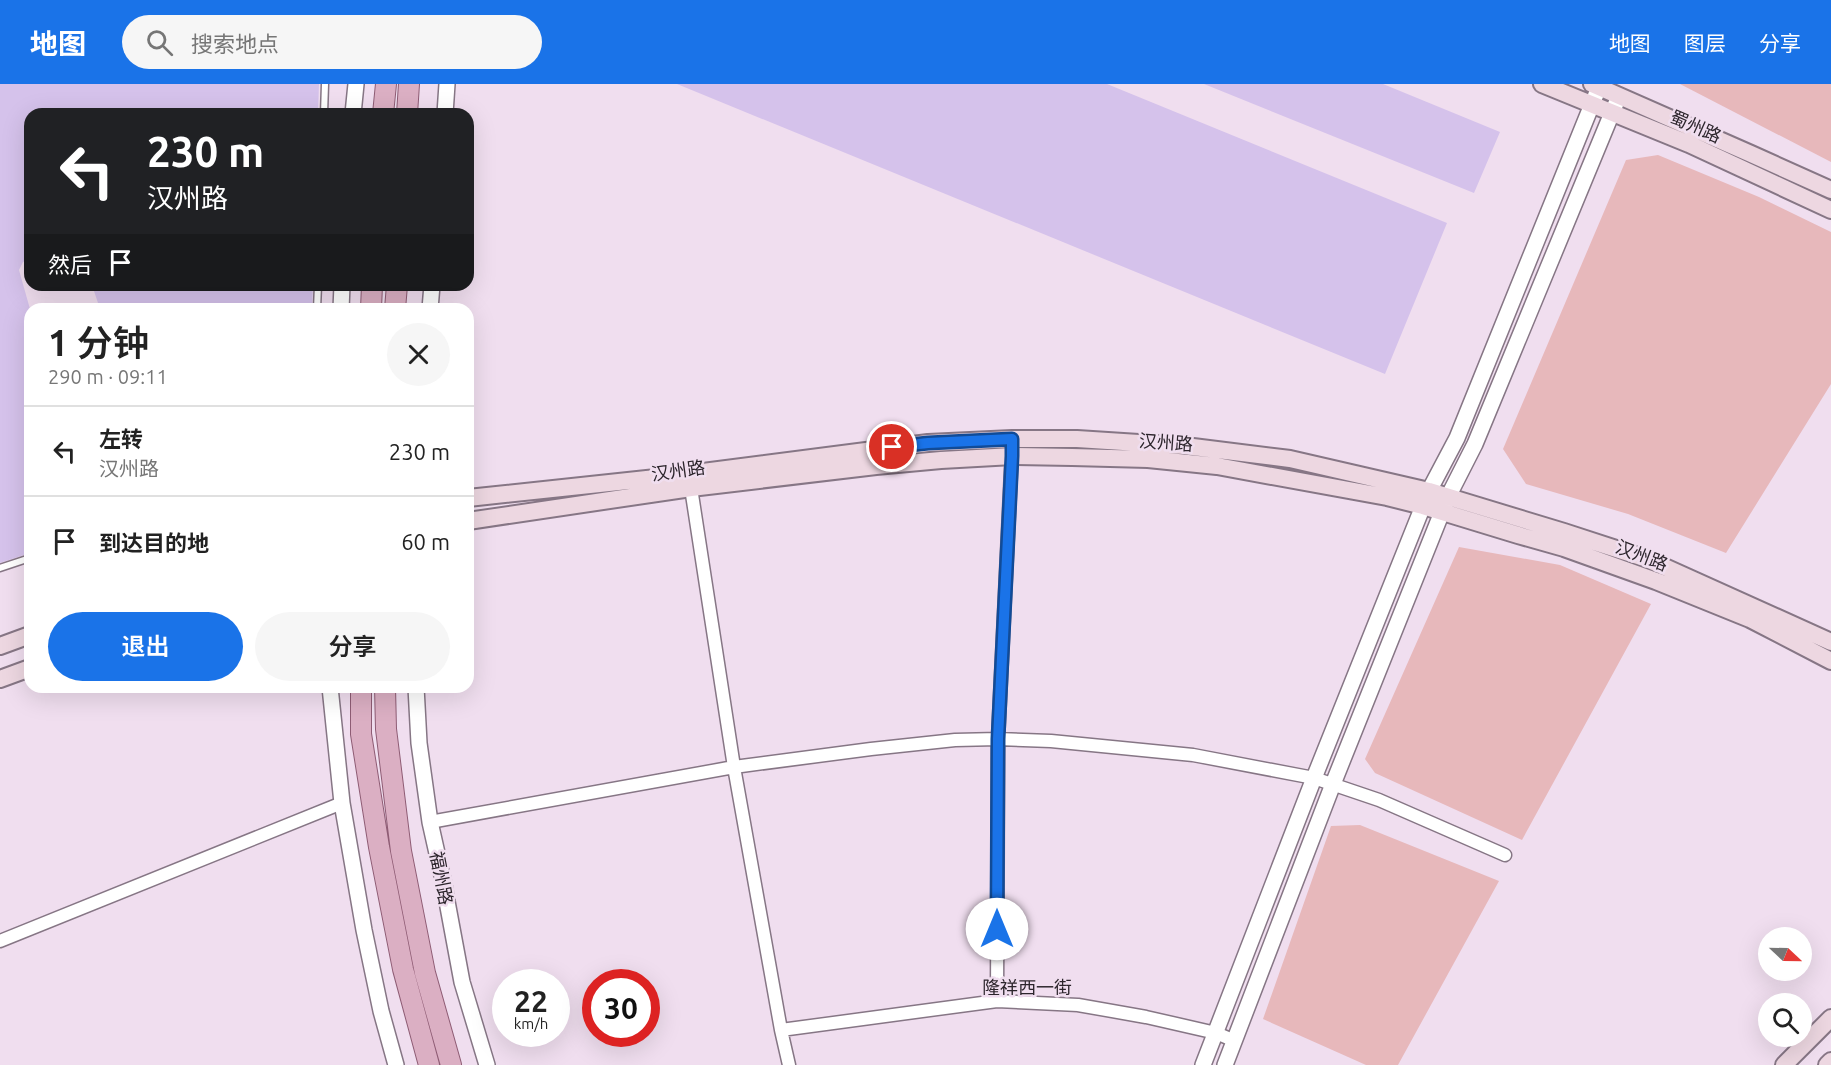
<!DOCTYPE html>
<html lang="zh">
<head>
<meta charset="utf-8">
<style>
  :root { --surface:#fff; --page:#f6f6f6; --text:#222; --muted:#767676; --line:#e0e0e0; --accent:#1a73e8 }
  body { margin:0; font-family:Ubuntu,"Noto Sans SC",sans-serif; background:var(--page); color:var(--text); height:100vh; display:flex; flex-direction:column; font-size:22px; white-space:nowrap }
  * { box-sizing:border-box; margin:0 }
  p { font-size:20px; color:var(--muted) }
  .icon { flex:none; width:33px; height:33px; fill:none; stroke:currentColor; stroke-width:2; stroke-linecap:round; stroke-linejoin:round }
  .map { position:relative; flex:1; overflow:hidden }
  .sheet { position:absolute; left:24px; top:219px; width:450px; height:390px; display:flex; flex-direction:column; background:var(--surface); border-radius:18px; box-shadow:0 6px 24px #0002 }
  .sheet>* { flex:none }
  .hud { position:absolute; left:24px; top:24px; width:450px; height:183px; border-radius:18px; box-shadow:0 6px 24px #0002; background:#202124; color:#fff; overflow:hidden }
  .needle { width:39px; rotate:112deg }
  .controls { position:absolute; left:1758px; top:843px; display:grid; gap:12px }
  .controls a { display:grid; place-items:center; width:54px; height:54px; border-radius:50%; background:var(--surface); box-shadow:0 6px 24px #0002; font-size:30px }
  .speed { position:absolute; left:492px; top:885px; display:flex; gap:12px; font-size:30px; font-weight:700; text-align:center }
  .speed>* { display:grid; place-content:center; width:78px; height:78px; border-radius:50%; background:var(--surface); box-shadow:0 6px 24px #0002; line-height:1 }
  .speed small { font-size:15px; font-weight:400 }
  .speed .limit { border:9px solid #d22; background:#fff; color:#111 }
  .pin { position:absolute; display:grid; place-items:center; width:51px; height:51px; color:#fff; margin:-26px; border:3px solid #fff; border-radius:50%; box-shadow:0 2px 6px #0007 }
  .me { position:absolute; width:66px; margin:-33px; rotate:0deg; stroke-linejoin:round; filter:drop-shadow(0 0 4px #0008) }
  .turn { display:flex; align-items:center; gap:21px; height:126px; padding:0 24px; font-size:27px }
  .turn .icon { width:78px; height:78px; stroke-width:2.5 }
  .turn b { display:block; font-size:42px; line-height:51px }
  .then { display:flex; align-items:center; height:57px; padding:0 24px; background:#0003; gap:12px; font-size:22px }
  .round { display:grid; place-items:center; flex:none; width:63px; height:63px; border-radius:32px; background:var(--page) }
  .overview { display:flex; align-items:center; justify-content:space-between; height:102px; padding:0 24px }
  h1 { font-size:36px; font-weight:600; line-height:45px }
  .primary-button { display:flex; gap:12px; margin-top:auto; padding:12px 24px }
  .primary-button a { flex:1; height:69px; border-radius:36px; background:var(--accent); color:#fff; font-size:24px; font-weight:600; line-height:69px; text-align:center }
  .primary-button a+a { background:var(--page); color:var(--text) }
  ul { padding:0; list-style:none }
  li { display:flex; align-items:center; gap:18px; height:90px; padding:0 24px; border-top:2px solid var(--line) }
  li div { flex:1 }
  li b { display:block; font-size:22px }
  li em { font-style:normal }
  header { display:flex; align-items:center; gap:36px; box-sizing:border-box; height:84px; padding:0 30px; background:var(--accent); color:#fff }
  header strong { font-size:28px }
  nav { display:flex; gap:33px; margin-inline-start:auto; font-size:21px }
  .search { width:420px; height:54px; background:var(--page); display:flex; align-items:center; gap:15px; box-sizing:border-box; padding:0 21px; border-radius:33px; color:var(--muted); font-size:22px }
  .map>svg:first-child { display:block }
  .green { fill:#e7b8bb }
  .building { fill:#d5c2eb }
  .lines { fill:none; stroke-linecap:round; stroke-linejoin:round }
  .service-casing { stroke:#867685; stroke-width:9 }
  .minor-casing { stroke:#867685; stroke-width:15 }
  .tertiary-casing { stroke:#867685; stroke-width:18 }
  .secondary-casing { stroke:#867685; stroke-width:20 }
  .primary-casing { stroke:#8e5c74; stroke-width:22 }
  .service { stroke:#fff; stroke-width:6 }
  .minor { stroke:#fff; stroke-width:12 }
  .tertiary { stroke:#fff; stroke-width:15 }
  .secondary { stroke:#edd7e1; stroke-width:16 }
  .primary { stroke:#dbafc3; stroke-width:20 }
  .route-casing { stroke:#114b97; stroke-width:15 }
  .route { stroke:#1a73e8; stroke-width:10 }
  .labels { text-anchor:middle; dominant-baseline:central; stroke-width:5; stroke-linejoin:round; paint-order:stroke }
  .street-label { font-size:18px; fill:#2c252c; stroke:#f0deef }
</style>
</head>
<body>
<header>
<strong>地图</strong>
<div class="search"><svg class="icon" aria-label="search" viewBox="0 0 24 24"><circle cx="10" cy="10" r="6"/><path d="M15 15l6 6"/></svg>搜索地点</div>
<nav><a>地图</a><a>图层</a><a>分享</a></nav>
</header>
<div class="map">
<svg width="1831" height="981" viewBox="0 0 1831 981">
  <rect width="100%" height="100%" fill="#f0deef"/>
  <path class="green" d="M1680,0H1831V78Z
    M1658,71L1759,113L1831,148V300L1726,469L1628,430L1526,400L1503,365L1626,76Z
    M1459,463L1560,481L1651,520L1522,756L1375,689L1365,675Z
    M1360,741L1499,797L1398,981H1366L1263,935L1331,742Z"/>
  <path class="building" d="M0,0H319L318,30H30V175L23,178L19,186L30,225V469L0,479Z
    M677,0H1107L1447,139L1385,290Z
    M1204,0H1383L1500,48L1474,109Z
    M92,201H313L312,225H100Z"/>
  <g class="lines">
    <defs>
      <path id="service" d="M324,30L325,0
        M317,225L318,201
        M0,484L30,474"/>
      <path id="minor" d="M691,404L734,683L781,946L789,981
        M430,738L734,683L871,665L955,656L998,655L1051,657L1193,671L1314,694L1379,716L1505,771
        M0,857L342,719
        M997,917L998,655L1012,366
        M781,946L997,917L1078,921L1146,933L1216,949L1235,957"/>
      <path id="tertiary" d="M353,30L356,0
        M445,30L447,0
        M341,225L342,201
        M430,225L432,201
        M330,603L342,719L364,846L381,927L396,981
        M416,603L419,659L430,738L443,796L462,898L487,981
        M1203,981L1314,694L1429,407L1457,354L1599,3
        M1225,981L1333,700L1448,413L1475,360L1619,12"/>
      <path id="secondary" d="M1542,0L1689,60L1831,126
        M1592,0L1751,70L1831,106
        M468,414L656,394L928,359L1012,355H1077L1185,362L1290,375L1429,407L1564,448L1647,475L1831,558
        M468,437L691,404L876,382L941,376L1013,372L1072,373L1148,375L1217,382L1387,413L1423,422L1518,451L1564,464L1656,497L1750,535L1831,577
        M0,562L30,551
        M0,595L30,584
        M1784,981L1831,934
        M1827,981L1831,977"/>
      <path id="primary" d="M383,30L386,0
        M407,30L409,0
        M371,225L372,201
        M395,225L397,201
        M361,603V650L379,763L403,885L429,981
        M385,603L386,645L401,767L425,889L451,981"/>
    </defs>
    <use href="#service" class="service-casing"/>
    <use href="#minor" class="minor-casing"/>
    <use href="#tertiary" class="tertiary-casing"/>
    <use href="#secondary" class="secondary-casing"/>
    <use href="#primary" class="primary-casing"/>
    <use href="#service" class="service"/>
    <use href="#minor" class="minor"/>
    <use href="#tertiary" class="tertiary"/>
    <use href="#secondary" class="secondary"/>
    <use href="#primary" class="primary"/>
  </g>
  <g class="lines">
    <defs>
      <path id="route" d="M892,363L928,359L1012,355V372L998,655L997,845"/>
    </defs>
    <use href="#route" class="route-casing"/>
    <use href="#route" class="route"/>
  </g>
  <g class="labels">
    <g class="street-label">
      <text transform="translate(1696 42) rotate(24)">蜀州路</text>
      <text transform="translate(1166 358) rotate(4)">汉州路</text>
      <text transform="translate(678 386) rotate(-8)">汉州路</text>
      <text transform="translate(1642 471) rotate(21)">汉州路</text>
      <text transform="translate(442 794) rotate(79)">福州路</text>
      <text x="1027" y="903">隆祥西一街</text>
    </g>
  </g>
</svg>
<div class="controls">
<a><svg class="needle" viewBox="-14 -14 28 28"><path d="M0-13l5 13h-10z" fill="#e53935"/><path d="M0 13l5-13h-10z" fill="#767676"/></svg></a>
<a><svg class="icon" aria-label="search" viewBox="0 0 24 24"><circle cx="10" cy="10" r="6"/><path d="M15 15l6 6"/></svg></a>
</div>
<div class="speed"><div>22<small>km/h</small></div><div class="limit">30</div></div>
<div class="pin" style="left:892px;top:363px;background:#d93025"><svg class="icon" aria-label="arrive" viewBox="0 0 24 24"><path d="M6 21V4h12l-3 4 3 4H6"/></svg></div>
<svg class="me" style="left:997px;top:845px" viewBox="-20 -20 40 40"><circle r="19" fill="#fff"/><path d="M0-13L10 11 0 6-10 11z" fill="#1a73e8"/></svg>
<div class="hud">
<div class="turn"><svg class="icon" aria-label="left" viewBox="0 0 24 24"><path d="M17 20v-9H6M10 6l-5 5 5 5"/></svg><div><b>230 m</b>汉州路</div></div>
<div class="then">然后<svg class="icon" aria-label="arrive" viewBox="0 0 24 24"><path d="M6 21V4h12l-3 4 3 4H6"/></svg></div>
</div>
<section class="sheet">
<div class="overview"><div><h1>1 分钟</h1><p>290 m · 09:11</p></div><a class="round"><svg class="icon" aria-label="close" viewBox="0 0 24 24"><path d="M6 6l12 12M18 6L6 18"/></svg></a></div>
<ul>
<li><svg class="icon" aria-label="left" viewBox="0 0 24 24"><path d="M17 20v-9H6M10 6l-5 5 5 5"/></svg><div><b>左转</b><p>汉州路</p></div><em>230 m</em></li>
<li><svg class="icon" aria-label="arrive" viewBox="0 0 24 24"><path d="M6 21V4h12l-3 4 3 4H6"/></svg><div><b>到达目的地</b></div><em>60 m</em></li>
</ul>
<div class="primary-button"><a>退出</a><a>分享</a></div>
</section>
</div>
</body>
</html>
